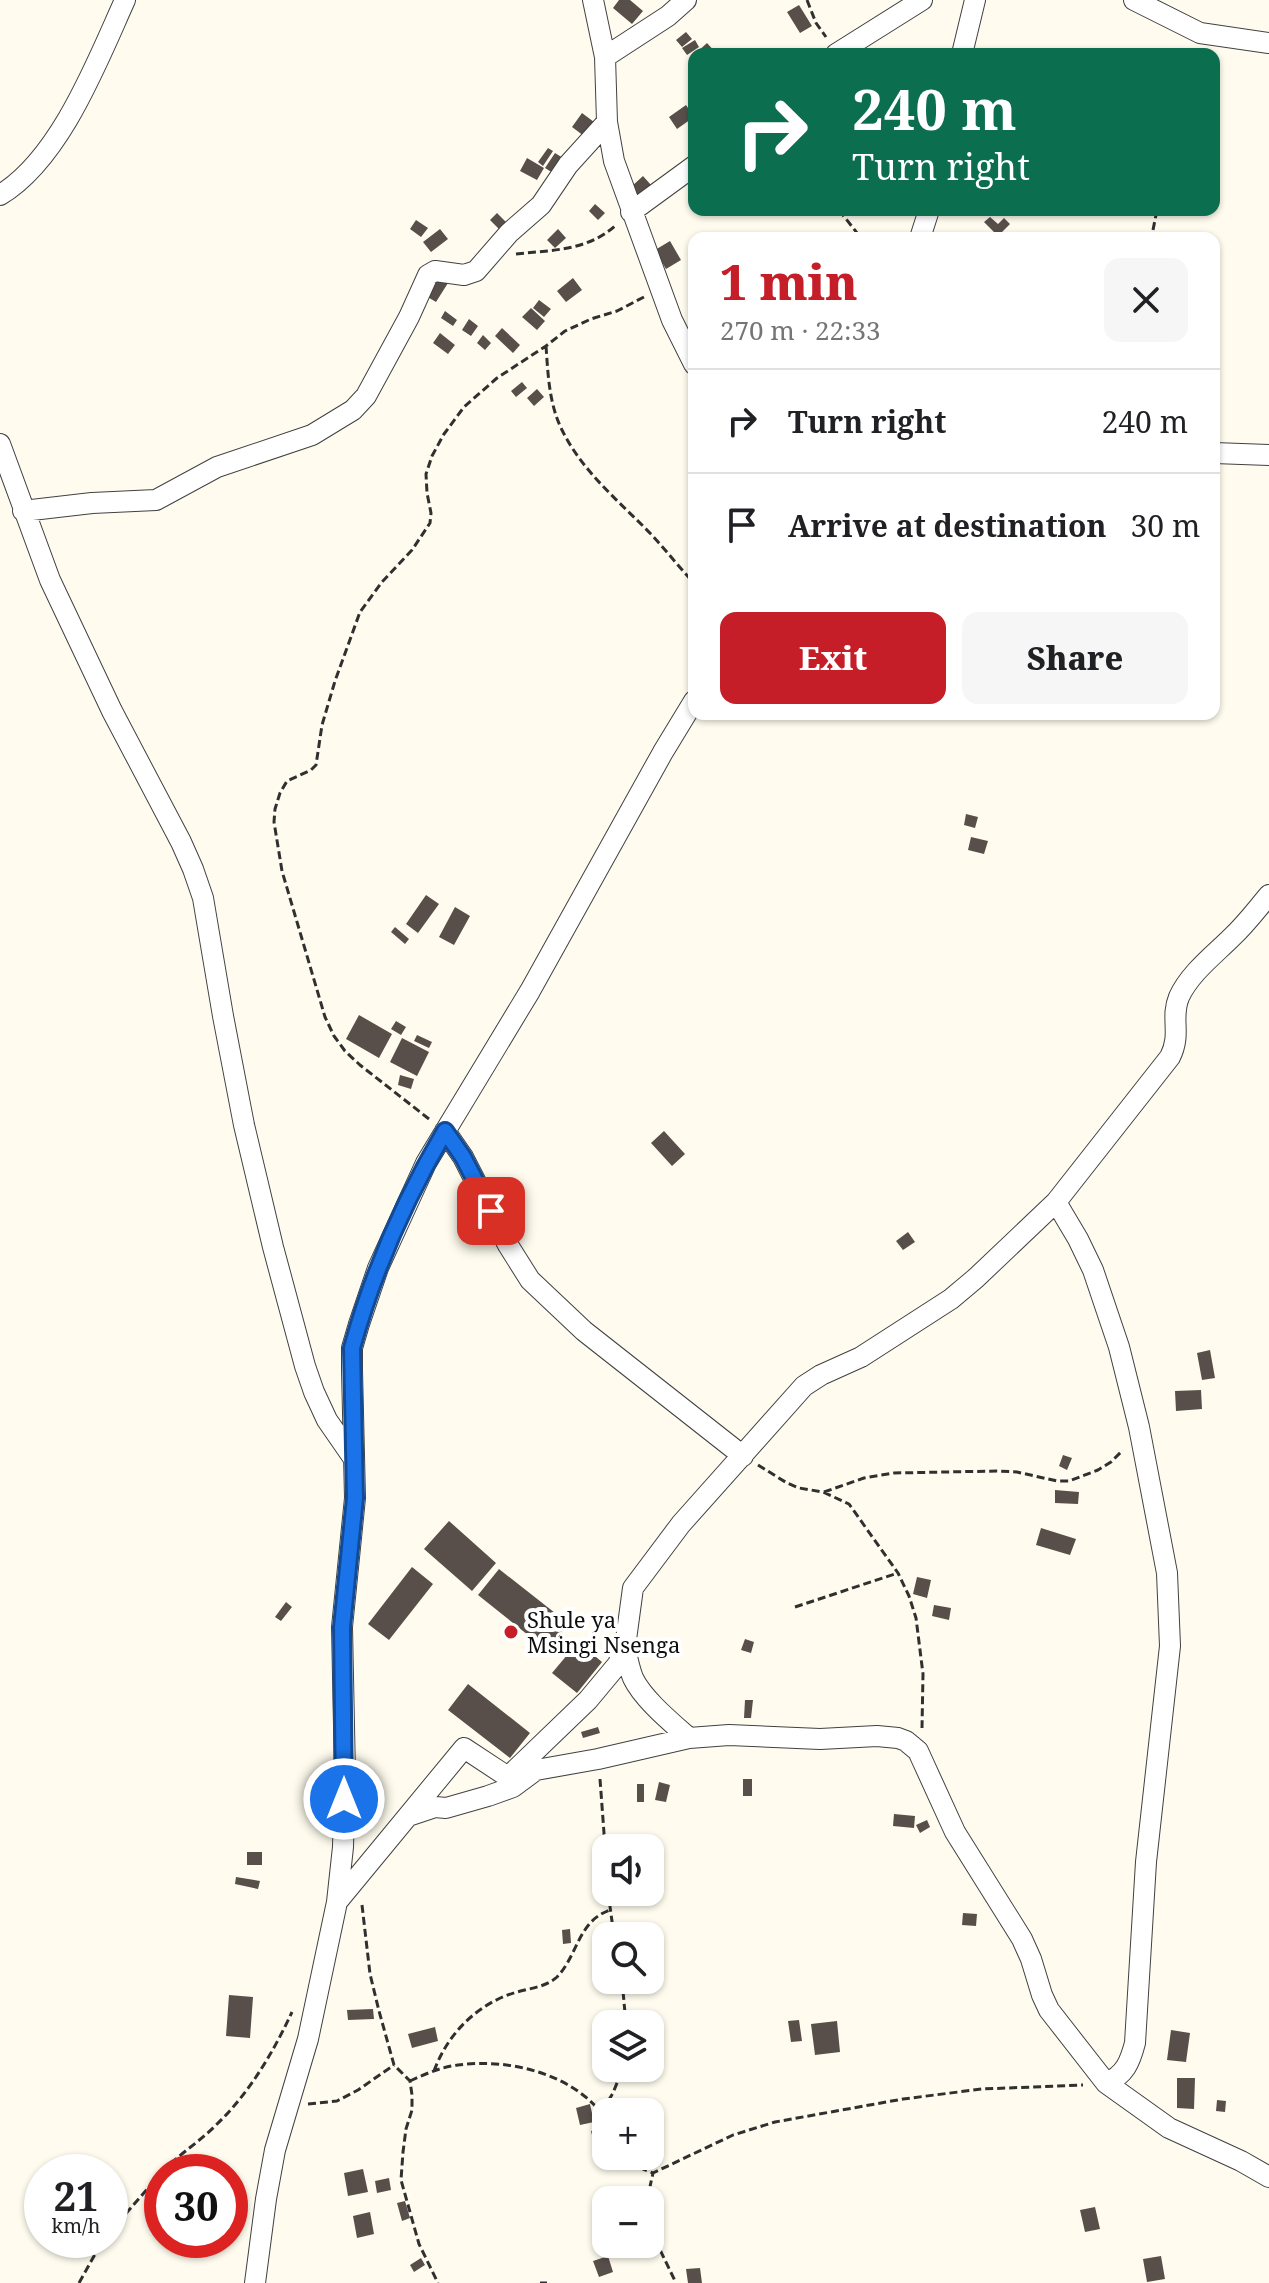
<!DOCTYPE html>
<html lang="en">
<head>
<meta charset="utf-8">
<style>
  :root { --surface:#fff; --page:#f6f6f6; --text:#202124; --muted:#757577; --line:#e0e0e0; --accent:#c61e29 }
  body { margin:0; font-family:"Noto Serif",serif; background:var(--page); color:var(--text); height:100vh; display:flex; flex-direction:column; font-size:30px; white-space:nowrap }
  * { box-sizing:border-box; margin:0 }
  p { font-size:26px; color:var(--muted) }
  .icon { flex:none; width:44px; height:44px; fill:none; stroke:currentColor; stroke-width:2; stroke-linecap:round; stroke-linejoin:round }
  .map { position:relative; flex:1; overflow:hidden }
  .sheet { position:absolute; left:688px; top:232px; width:532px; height:488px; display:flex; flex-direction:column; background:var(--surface); border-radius:16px; box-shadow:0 2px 6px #0004 }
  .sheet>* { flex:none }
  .banner { position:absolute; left:688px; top:48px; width:532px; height:168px; border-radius:16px; box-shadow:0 2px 6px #0004; background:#0b6e4f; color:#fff; overflow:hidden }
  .tools { position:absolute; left:592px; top:1834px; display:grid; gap:16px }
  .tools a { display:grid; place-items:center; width:72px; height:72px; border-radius:16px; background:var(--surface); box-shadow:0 2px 6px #0004; font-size:40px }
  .speed { position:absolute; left:24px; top:2154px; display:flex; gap:16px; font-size:40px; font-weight:700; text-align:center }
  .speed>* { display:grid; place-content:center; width:104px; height:104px; border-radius:50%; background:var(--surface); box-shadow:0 2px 6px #0004; line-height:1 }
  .speed small { font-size:20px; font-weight:400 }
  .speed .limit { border:12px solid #d22; background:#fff; color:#111 }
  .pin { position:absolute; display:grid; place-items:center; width:68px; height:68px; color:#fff; margin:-34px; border-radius:16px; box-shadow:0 4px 12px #0006 }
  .me { position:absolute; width:88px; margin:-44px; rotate:0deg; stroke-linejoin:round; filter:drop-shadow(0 0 6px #0008) }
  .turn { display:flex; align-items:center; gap:28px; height:168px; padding:0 32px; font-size:36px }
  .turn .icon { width:104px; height:104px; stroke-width:2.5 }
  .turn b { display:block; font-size:56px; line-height:68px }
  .round { display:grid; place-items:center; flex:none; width:84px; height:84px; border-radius:16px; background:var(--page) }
  .summary { display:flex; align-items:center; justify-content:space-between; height:136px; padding:0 32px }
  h1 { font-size:48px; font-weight:800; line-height:60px; color:var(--accent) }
  .action { display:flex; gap:16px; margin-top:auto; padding:16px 32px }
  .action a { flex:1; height:92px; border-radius:16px; background:var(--accent); color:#fff; font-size:32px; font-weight:800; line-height:92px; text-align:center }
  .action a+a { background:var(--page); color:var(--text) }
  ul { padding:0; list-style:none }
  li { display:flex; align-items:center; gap:24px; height:104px; padding:0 32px; border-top:2px solid var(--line) }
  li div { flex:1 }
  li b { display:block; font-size:30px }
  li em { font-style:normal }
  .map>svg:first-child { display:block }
  .building { fill:#584f4a }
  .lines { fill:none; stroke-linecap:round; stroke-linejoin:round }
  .minor-casing { stroke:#414141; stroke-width:22 }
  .path { stroke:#303030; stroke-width:3; stroke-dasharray:8 4; stroke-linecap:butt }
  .minor { stroke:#fff; stroke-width:20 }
  .route-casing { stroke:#114b97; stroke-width:20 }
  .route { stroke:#1a73e8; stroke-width:14 }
  .poi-dot { fill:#c61e29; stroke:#fff; stroke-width:3 }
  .labels { text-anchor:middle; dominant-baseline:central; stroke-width:8; stroke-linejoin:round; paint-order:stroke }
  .poi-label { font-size:22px; fill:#0e0e0e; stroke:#fff; text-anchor:start }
</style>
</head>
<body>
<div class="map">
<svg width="1269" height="2283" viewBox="0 0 1269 2283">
  <rect width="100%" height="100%" fill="#fffcef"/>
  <path class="building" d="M619,0H630L643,11L632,24L613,8Z
    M799,5L812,26L800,33L787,12Z
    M686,32L692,39L682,47L676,40Z
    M695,40L699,47L687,55L682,48Z
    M707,43L717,54H695Z
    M686,105L694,117L677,129L669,117Z
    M582,113L594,122L584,136L572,127Z
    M548,148L553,151L543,166L538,162Z
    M555,153L563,158L553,173L545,168Z
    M527,158L544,168L537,180L520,171Z
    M643,176L651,185L639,195L631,187Z
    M595,204L605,213L598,220L589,211Z
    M497,213L508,224L501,231L490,220Z
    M990,217L998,224L1004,218L1010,224L998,236L984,222Z
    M416,220L428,228L421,237L410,229Z
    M440,229L448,239L431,252L423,242Z
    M558,229L566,238L555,248L547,240Z
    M670,241L681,260L666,269L655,250Z
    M438,277L448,283L436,302L426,296Z
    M573,278L582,290L566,302L557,291Z
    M539,300L551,309L544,317L533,308Z
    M531,308L545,321L537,330L522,317Z
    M445,311L457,320L453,326L441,318Z
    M469,319L478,326L471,336L462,330Z
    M502,328L520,345L513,353L495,336Z
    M440,333L455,345L448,354L433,343Z
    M483,335L491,343L485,350L477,343Z
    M522,382L527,388L516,397L511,391Z
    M537,389L544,397L534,406L527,398Z
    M966,814L978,817L975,828L964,825Z
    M971,837L988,841L984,854L968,850Z
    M426,895L439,904L418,933L406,924Z
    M455,907L470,916L454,945L439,937Z
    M395,927L409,939L405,944L391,932Z
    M359,1015L392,1034L379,1058L346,1039Z
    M396,1021L406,1027L401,1035L391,1029Z
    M417,1035L432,1042L429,1048L414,1041Z
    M402,1038L429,1052L417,1076L390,1062Z
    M400,1075L414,1079L411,1089L398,1085Z
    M664,1131L685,1154L672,1166L651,1143Z
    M908,1232L915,1242L903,1250L896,1241Z
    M1210,1350L1215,1378L1202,1380L1197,1353Z
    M1201,1390L1202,1409L1176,1411L1175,1391Z
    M1063,1455L1072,1458L1067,1470L1059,1466Z
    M1055,1490L1079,1492L1078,1504L1055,1503Z
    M449,1521L496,1563L472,1591L424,1549Z
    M1041,1528L1076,1539L1070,1555L1036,1545Z
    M412,1567L433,1584L389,1640L368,1624Z
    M499,1569L569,1624L548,1651L478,1595Z
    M917,1577L931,1580L927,1598L913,1594Z
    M286,1602L292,1607L281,1621L275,1617Z
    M934,1605L951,1608L949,1620L932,1616Z
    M646,1638L656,1646L651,1653L640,1645Z
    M745,1639L754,1642L751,1653L741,1650Z
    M578,1642L602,1662L577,1693L552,1673Z
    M468,1684L530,1733L510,1758L448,1710Z
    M745,1700H753L751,1718H744Z
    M598,1727L600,1733L583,1738L581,1732Z
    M743,1779H752V1796H743Z
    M659,1782L670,1785L666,1802L655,1800Z
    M637,1784H644V1802H637Z
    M894,1814L915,1816L914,1828L893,1826Z
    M927,1820L930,1827L920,1833L916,1825Z
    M247,1852H262V1865H247Z
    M236,1877L260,1881L258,1889L235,1884Z
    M963,1913L977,1914L976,1926L962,1925Z
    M570,1929L571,1943L563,1944L562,1930Z
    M229,1995L253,1997L250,2038L226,2036Z
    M373,2009L374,2019L348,2020L347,2010Z
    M799,2020L802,2041L791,2042L788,2021Z
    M837,2021L840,2052L815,2055L811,2024Z
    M435,2027L438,2041L412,2048L408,2034Z
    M1171,2030L1190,2033L1186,2062L1167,2060Z
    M1177,2078H1195L1194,2109L1177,2108Z
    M1217,2100L1226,2101L1225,2112L1216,2111Z
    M590,2104L594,2122L580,2125L576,2108Z
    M606,2128V2140L594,2143L591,2131Z
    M363,2169L368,2192L348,2196L344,2173Z
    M389,2178L391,2190L377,2193L375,2181Z
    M405,2201L410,2218L402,2221L397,2203Z
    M1095,2207L1100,2229L1085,2232L1080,2210Z
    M370,2212L374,2234L357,2238L353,2216Z
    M608,2256L613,2272L599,2277L593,2261Z
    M1161,2256L1165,2279L1147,2282L1143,2259Z
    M421,2258L425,2265L414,2272L410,2265Z
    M700,2268L702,2283H688L686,2269Z"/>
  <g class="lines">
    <defs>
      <path id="minor" d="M593,0L605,57L607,122L614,161L672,320L694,364
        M1134,0L1200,33L1269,43
        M836,54L922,0
        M962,54L975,0
        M605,57L668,16L686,0
        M0,195C60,159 97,62 125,0
        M631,212L694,166
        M920,238L929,210
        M0,444L50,580L112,711L181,842L193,869L203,898L223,1016L244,1125L273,1247L305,1366L314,1392L327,1420L354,1459
        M1214,453L1269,455
        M23,511L92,503L156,500L217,467L312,435L353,410L366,396L409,317L428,275L435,271L464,275L476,271L509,233L541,205L568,165L607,122
        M445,1131L463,1157L508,1245L530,1280L584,1331L743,1456
        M1056,1202L1078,1239L1093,1270L1119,1347L1139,1427L1167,1573L1170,1646L1146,1862L1135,2043C1130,2062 1125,2075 1106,2083
        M625,1647C627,1657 629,1668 633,1678C643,1699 671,1722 689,1738
        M411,1815L435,1807L446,1808L488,1796L513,1787L536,1770L598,1759L689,1738L729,1735L820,1739L877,1736L898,1738L906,1741L918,1751L955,1832L1022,1939L1031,1959L1042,1995L1049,2010L1106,2083L1169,2128L1241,2161L1269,2177
        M337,1902L464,1748L508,1777L588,1700L618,1664L625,1647L633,1588L681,1524L804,1386L821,1375L861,1357L951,1299L976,1278L1056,1202L1170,1057C1182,1033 1170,1019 1179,997C1190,973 1214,955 1232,937C1246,924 1257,909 1269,895
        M255,2283L266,2199L275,2150L308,2039L337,1902L343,1847L345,1775L342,1627L355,1498L352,1370V1348L359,1324L378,1268L426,1163L530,991L663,752L694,701"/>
    </defs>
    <use href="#minor" class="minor-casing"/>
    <path class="path" d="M807,0L816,23L826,37
      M839,210L861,238
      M1153,230L1157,210
      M516,254C552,250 589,251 617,224
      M546,346C548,374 549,404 562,430C581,469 615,498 645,528C662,545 677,565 694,583
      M429,1119L360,1065L345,1051L334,1036L325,1017L282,871L274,822L275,809L280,793L287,781L311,770L316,765L322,725L335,681L360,612L382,582L412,550L430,523L431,513L427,493L426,474L432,456L444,434L464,407L497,378L546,346L565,331L591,319L617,311L644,297
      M758,1465L787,1483L799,1488L823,1492L849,1504L898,1573L909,1596L916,1618L923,1674L922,1728
      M824,1492L864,1478L894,1473L997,1471L1017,1472L1057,1481H1069L1098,1470L1111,1462L1123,1450
      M795,1607L898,1573
      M600,1779L606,1860
      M608,1892L614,1936
      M362,1905L370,1974L379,2011L394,2065L410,2081L412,2095V2110L406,2129L403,2152L401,2180L419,2244L438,2283
      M622,1980L626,2024
      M434,2071C448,2033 478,2003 517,1992C531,1988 546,1987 557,1977C578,1955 578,1921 610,1910
      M410,2081C425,2074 441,2067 458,2065C510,2058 575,2074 606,2119
      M308,2104L337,2101L358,2090L394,2065
      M602,2111L613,2093L623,2068
      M634,2156L643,2169L653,2173L733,2135L775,2122L903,2099L982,2089L1083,2085
      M162,2172C178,2155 198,2143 215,2126C248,2095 273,2053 292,2012
      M647,2200L653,2173
      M650,2229L676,2283
      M110,2232L162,2172
      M79,2283L103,2240
      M540,2283H547"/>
    <use href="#minor" class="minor"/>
  </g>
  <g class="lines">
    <defs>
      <path id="route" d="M344,1799L342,1627L355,1498L352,1348C373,1272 405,1199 445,1131L463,1157L491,1211"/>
    </defs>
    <use href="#route" class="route-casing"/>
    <use href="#route" class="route"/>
  </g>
  <circle class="poi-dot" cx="511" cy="1632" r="8"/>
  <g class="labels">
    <g class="poi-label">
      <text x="527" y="1619">Shule ya<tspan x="527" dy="25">Msingi Nsenga</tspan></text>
    </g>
  </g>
</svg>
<div class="tools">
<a><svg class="icon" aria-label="sound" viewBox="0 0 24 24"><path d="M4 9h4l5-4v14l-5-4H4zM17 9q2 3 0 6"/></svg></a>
<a><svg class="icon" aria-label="search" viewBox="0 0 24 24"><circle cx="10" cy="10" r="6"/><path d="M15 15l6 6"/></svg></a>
<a><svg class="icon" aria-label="layers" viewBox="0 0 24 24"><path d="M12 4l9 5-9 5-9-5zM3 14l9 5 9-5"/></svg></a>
<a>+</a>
<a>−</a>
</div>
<div class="speed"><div>21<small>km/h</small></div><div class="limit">30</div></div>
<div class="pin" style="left:491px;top:1211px;background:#d93025"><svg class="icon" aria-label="arrive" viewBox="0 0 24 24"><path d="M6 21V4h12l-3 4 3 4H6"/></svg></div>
<svg class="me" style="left:344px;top:1799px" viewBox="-20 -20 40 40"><circle r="17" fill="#1a73e8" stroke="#fff" stroke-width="3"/><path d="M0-11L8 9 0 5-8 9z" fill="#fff"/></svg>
<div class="banner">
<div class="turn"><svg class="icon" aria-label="right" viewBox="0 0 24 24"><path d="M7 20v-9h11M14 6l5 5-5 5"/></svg><div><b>240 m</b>Turn right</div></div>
</div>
<section class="sheet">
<div class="summary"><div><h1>1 min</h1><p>270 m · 22:33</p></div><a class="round"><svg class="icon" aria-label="close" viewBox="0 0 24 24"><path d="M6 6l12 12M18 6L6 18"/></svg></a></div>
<ul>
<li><svg class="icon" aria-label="right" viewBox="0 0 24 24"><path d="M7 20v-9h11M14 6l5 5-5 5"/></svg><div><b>Turn right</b></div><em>240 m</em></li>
<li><svg class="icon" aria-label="arrive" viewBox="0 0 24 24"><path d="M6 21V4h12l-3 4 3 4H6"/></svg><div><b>Arrive at destination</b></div><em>30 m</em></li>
</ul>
<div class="action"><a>Exit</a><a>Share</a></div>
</section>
</div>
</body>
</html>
